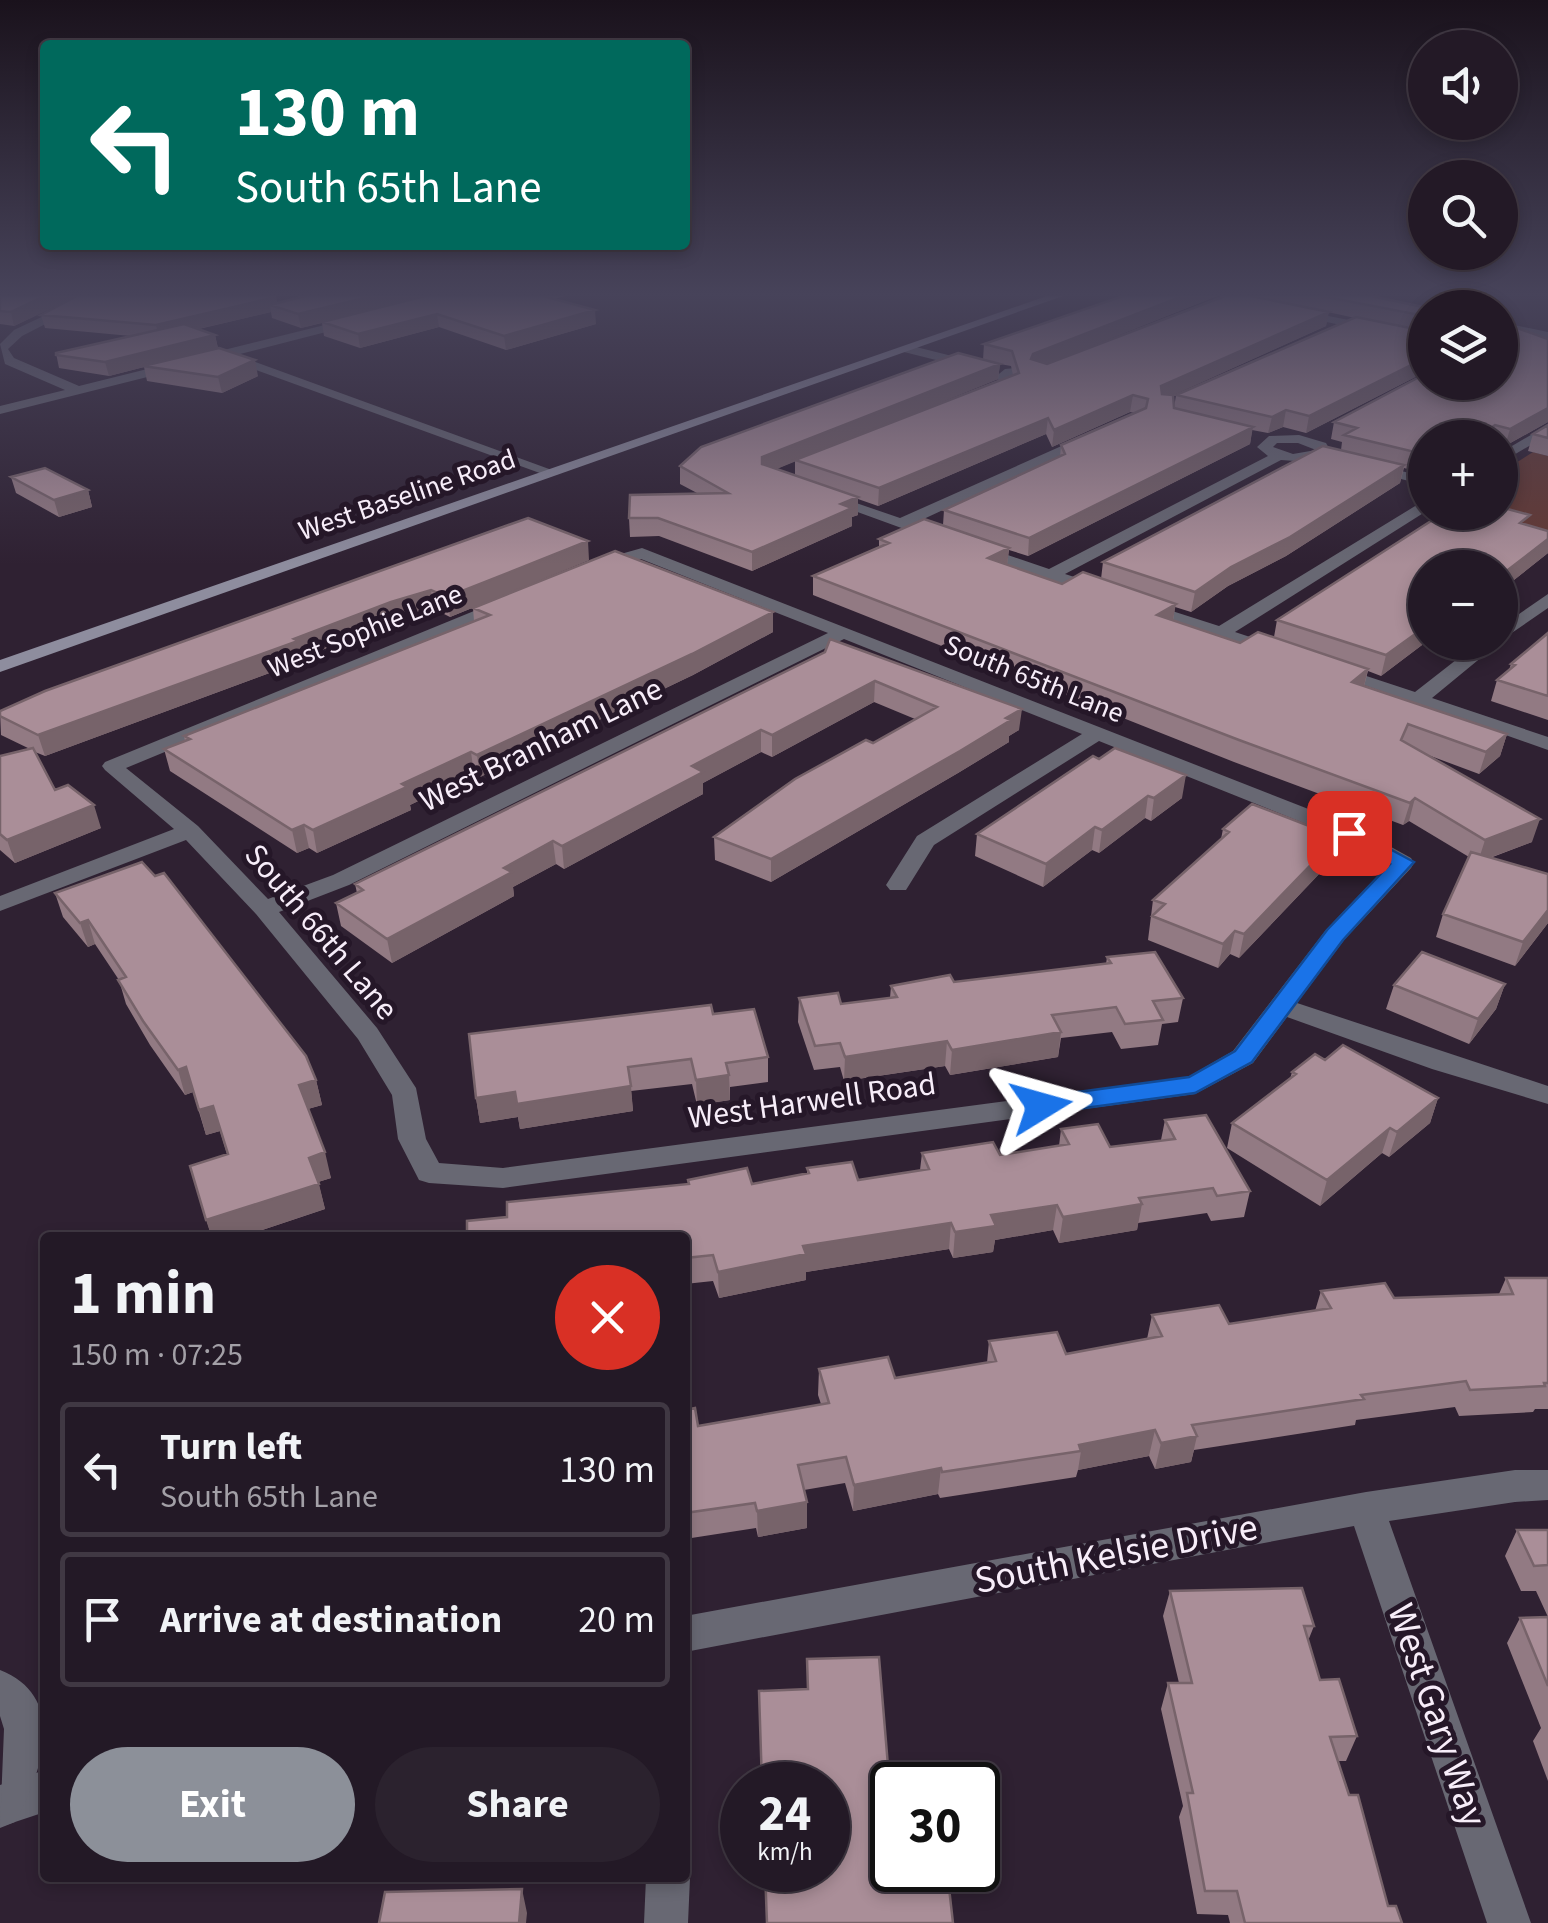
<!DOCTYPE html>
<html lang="en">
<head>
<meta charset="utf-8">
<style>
  :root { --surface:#231926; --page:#2b222e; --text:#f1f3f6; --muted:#a3a0a7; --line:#403843; --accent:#8c9099 }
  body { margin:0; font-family:"Source Sans 3",sans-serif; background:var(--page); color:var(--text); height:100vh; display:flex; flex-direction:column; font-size:38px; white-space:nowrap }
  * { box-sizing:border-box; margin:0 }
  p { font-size:32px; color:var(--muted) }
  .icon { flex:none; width:55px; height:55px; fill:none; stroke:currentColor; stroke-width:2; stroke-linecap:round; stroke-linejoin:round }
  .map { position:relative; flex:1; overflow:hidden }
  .details { position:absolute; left:40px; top:1232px; width:650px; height:650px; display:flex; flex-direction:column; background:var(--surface); border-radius:10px; box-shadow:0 5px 15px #0003,0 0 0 2px var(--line) }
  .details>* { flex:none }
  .banner { position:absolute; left:40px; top:40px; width:650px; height:210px; border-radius:10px; box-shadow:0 5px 15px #0003,0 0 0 2px var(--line); background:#00695c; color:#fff; overflow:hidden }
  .controls { position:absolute; left:1408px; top:30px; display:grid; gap:20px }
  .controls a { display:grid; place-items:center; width:110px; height:110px; border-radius:50%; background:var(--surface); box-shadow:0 5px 15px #0003,0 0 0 2px var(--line); font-size:50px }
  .speed { position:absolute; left:720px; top:1762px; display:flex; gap:20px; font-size:50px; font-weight:700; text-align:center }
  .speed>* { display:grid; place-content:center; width:130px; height:130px; border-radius:50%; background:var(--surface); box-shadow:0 5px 15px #0003,0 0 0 2px var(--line); line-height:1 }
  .speed small { font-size:25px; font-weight:400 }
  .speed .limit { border:5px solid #111; border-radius:15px; background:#fff; color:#111 }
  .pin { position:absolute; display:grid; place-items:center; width:85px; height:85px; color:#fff; margin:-42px; border-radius:20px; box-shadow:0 5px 15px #0006 }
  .me { position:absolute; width:110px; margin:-55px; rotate:82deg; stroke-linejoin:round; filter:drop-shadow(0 0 8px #0008) }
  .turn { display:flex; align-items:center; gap:35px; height:210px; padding:0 30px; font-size:45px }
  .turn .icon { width:130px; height:130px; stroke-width:2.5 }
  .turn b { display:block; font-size:70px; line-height:85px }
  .round { display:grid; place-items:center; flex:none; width:105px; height:105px; border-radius:52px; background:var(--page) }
  .overview { display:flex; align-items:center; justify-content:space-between; height:170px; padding:0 30px }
  h1 { font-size:60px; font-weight:700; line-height:75px }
  .action { display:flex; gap:20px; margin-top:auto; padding:20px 30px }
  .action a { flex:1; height:115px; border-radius:60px; background:var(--accent); color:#fff; font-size:40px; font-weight:700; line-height:115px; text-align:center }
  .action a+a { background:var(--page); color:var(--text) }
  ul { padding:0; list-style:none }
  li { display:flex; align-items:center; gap:30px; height:135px; margin:0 20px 15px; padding:0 10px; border:5px solid var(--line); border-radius:10px }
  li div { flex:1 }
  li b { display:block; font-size:38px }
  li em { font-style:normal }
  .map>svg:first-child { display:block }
  .green { fill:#643933 }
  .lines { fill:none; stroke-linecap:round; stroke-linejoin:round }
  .minor { fill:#686873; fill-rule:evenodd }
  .tertiary { fill:#686873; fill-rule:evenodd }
  .secondary { fill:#8e8d9e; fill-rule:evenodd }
  .wall { fill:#927a83; fill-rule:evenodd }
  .shaded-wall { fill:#77636a }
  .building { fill:#aa8e98; stroke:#77636a; stroke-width:2.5 }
  .route { fill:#1a73e8; stroke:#114b97; stroke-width:2.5 }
  .labels { text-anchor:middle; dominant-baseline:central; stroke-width:10; stroke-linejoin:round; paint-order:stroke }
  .far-street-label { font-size:28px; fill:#f7edf9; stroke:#251728 }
  .street-label { font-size:32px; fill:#f7edf9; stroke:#251728 }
  .near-street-label { font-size:38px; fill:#f7edf9; stroke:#251728 }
</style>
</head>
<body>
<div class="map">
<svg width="1548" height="1923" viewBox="0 0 1548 1923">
  <rect width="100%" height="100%" fill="#2f2132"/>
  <path class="green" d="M1533,452L1548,456V548L1432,516L1438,513L1500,512V473Z"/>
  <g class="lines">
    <path class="minor" d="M86,296H100L22,336L8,349L14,358L79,386L357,317L361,323L236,355L560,473L548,476L223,358L0,414V406L65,390L5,364L0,344L14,330Z
      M1298,310L1425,335V343L1294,315Z
      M1500,322L1548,332V340L1500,330Z
      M908,345L980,363L982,366L976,370L904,352Z
      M1027,367L1049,372L1055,381L1023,390L994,378L1005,369ZM1027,375L1040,379L1024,382L1010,377Z
      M1548,425V435L1500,463V453Z
      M1084,436L1096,439L915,523L946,534L948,537L940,542L819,498L827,493L900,518Z
      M1269,436L1299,435L1326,443L1331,452L1309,462L1281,460L1065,574L1102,586V594C1086,596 984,561 970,550L978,545L1049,569L1268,456L1257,447ZM1277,443H1298L1316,450L1293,454L1273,447Z
      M1370,463L1425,477V485L1365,470V464Z
      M1425,500V512L1235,632L1283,648V656H1269L1135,607L1144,602L1219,626Z
      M642,548L1357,828L1411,858L1414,863L1411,868L1344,940L1297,1003L1548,1086V1104L1432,1069L1287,1017L1253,1063L1195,1094L503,1188L429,1183L419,1180L398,1139L392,1095L358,1039L256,914L186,840L0,911V896L174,829L105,770L102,766L105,762L596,561ZM641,559L828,633L333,875L268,899L198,826L126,768L608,569ZM844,639L1082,734L917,836L886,885L890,890H906L934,845L1099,741L1341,838L1389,864L1326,930L1233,1051L1188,1077L503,1168L439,1163L426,1139L416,1088L377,1028L279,912L349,885Z
      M1548,594V608L1500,641V627Z
      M1479,642H1500L1432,698L1548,737V750L1324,671L1333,665L1415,692Z
      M1515,1470H1548V1500L1515,1502L1389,1521L1531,1923H1487L1354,1526L685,1652V1616L1366,1492Z
      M45,1770V1812L0,1827V1785Z
      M685,1866L690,1878L688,1923H644L646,1878H685Z"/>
    <path class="tertiary" d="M0,1670C69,1697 42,1773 15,1822L0,1828L4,1729L0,1716Z"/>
    <path class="secondary" d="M1047,296H1063L0,672V660Z"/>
  </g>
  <path class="wall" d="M0,296L276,297L277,303L305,296H565L554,299L596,324L506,350L439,327L360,348L324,336L322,323L301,328L272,318L271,312L199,329L215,335L218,348L258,376L222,393L147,381L144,367L109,376L59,368L56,353L131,336L45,328L41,315L68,300L14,326L0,324Z
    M1123,296H1217L1046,364L1225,296H1371L1425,308V372L1306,433L1283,427L1268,433L1252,430L1250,444L1028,556L1009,550L1007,564L1062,584L1101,579L1103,562L1341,450L1342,442L1331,439L1334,422L1548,339V422L1505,446L1500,444V438H1425V468L1419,472L1404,468L1400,483L1286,556L1228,586L1191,612L1175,607L1173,620L1240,643L1274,637L1277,620L1527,525L1548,553L1500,591V568H1425V642H1426L1381,676L1368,671L1364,686L1507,734L1500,756L1479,774L1428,755L1532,842L1490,858L1548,874V923L1515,966L1436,937L1443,914L1469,857L1409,821L1403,825L1234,762L813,595V576L879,547V539L943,525L944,510L1060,457L1061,445L1135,413L1130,412L1052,447L1046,434L878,506L858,499V515L852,517V526L752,571L659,536L630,537L629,518L697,493L680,484V466L983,360L984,344ZM1328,312L1355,318L1176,395L1174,408L1173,395L1326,326ZM1000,364L1011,366L1013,375L858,436L998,379ZM795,461V475L776,469Z
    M1548,425V456L1528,451L1533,434Z
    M11,477L88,490L92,507L59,517L16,493Z
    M528,518L589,560L450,617L434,609L394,622L301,658L302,661L45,756L35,752L55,790L101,828L15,863L0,850V756L30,749L1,735L0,711Z
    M473,608L773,632L693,675L480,777L474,774L410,805L411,810L317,853L309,848L297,853L170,771L164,749L185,741L184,736L474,621Z
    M1548,633V720L1491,701L1497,680L1509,670L1511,664Z
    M825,652L1019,730L1009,736V742L958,773L771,882L715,860L714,837L915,719L874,702L772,757L761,752L703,783V794L564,869L556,864L513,887L514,896L392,963L341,926L336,903L357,893L355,884Z
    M1093,756L1182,798L1151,821L1145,818L1099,853L1092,850L1043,887L975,856L977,834Z
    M1223,829L1330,834L1321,872L1239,958L1230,954L1218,968L1148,940L1153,900L1221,839Z
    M55,893L316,1080L322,1105L308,1109L331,1178L318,1182L325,1209L238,1238H212L190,1166L227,1154L220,1131L206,1135L193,1092L185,1095L150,1045L126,1004L119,980L95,944L88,947L63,917Z
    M1107,957L1183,998L1178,1022L1162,1024L1158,1045L1121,1049L1112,1032L1061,1038L1058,1057L950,1075L945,1066L844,1081L840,1067L814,1070L798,1022L799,998L841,1004L890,998L891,986L954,982L1106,964Z
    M1505,984L1496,1009L1469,1044L1386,1009L1394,985Z
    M713,1014L768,1057V1082L730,1087V1100L697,1105L692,1084L631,1091L633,1111L520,1129L518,1117L480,1123L476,1098Z
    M1325,1060L1438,1098L1430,1123L1389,1157L1382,1153L1320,1206L1227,1148L1232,1123L1290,1079L1292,1072Z
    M1165,1120L1250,1191L1244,1217L1211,1221L1207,1213L1138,1223L1137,1230L1059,1243L1053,1230L995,1240L993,1252L953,1258L949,1249L806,1272V1280L719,1298L713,1281L685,1284V1238L507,1217L688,1184V1180L752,1184L807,1173V1168L858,1180L920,1170L922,1153L1000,1155L1059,1146L1061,1129L1110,1147L1161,1140Z
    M1506,1278H1548V1409H1535L1533,1412L1459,1416L1455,1407L1356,1420L1355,1425L1194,1450L1191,1462L1155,1469L1149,1456L1078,1470L1076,1477L940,1498L938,1494L853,1511L845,1483L804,1490L807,1502V1528L758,1537L756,1528L685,1539V1410L698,1426L821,1404L818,1395L819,1369L895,1378L987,1363L989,1341L1066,1354L1147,1339L1152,1315L1229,1324L1315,1311L1321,1291L1394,1298L1499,1294Z
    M1517,1530H1548V1781L1533,1741L1541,1728L1507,1643L1520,1618L1548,1617L1536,1591H1521L1505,1556Z
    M1170,1591L1314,1626L1308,1641L1320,1680L1357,1736L1346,1761H1338L1388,1906L1402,1923H1230L1228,1915L1197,1914L1179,1817L1183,1806L1161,1709L1168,1683H1179L1163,1616Z"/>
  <path class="shaded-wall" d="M45,296H78L14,326L11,312Z
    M373,296H429L301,328L298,314Z
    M1183,296H1217L1032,370L1031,359L1033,354Z
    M276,297L277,307L270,305L271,312L159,338L156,325Z
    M595,310L596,324L506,350L504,336Z
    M1329,312L1326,326L1158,402L1161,386Z
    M437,314L439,327L360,348L358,334Z
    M215,335L218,349L143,366L144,367L109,376L105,362Z
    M1425,358V372L1306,433L1309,416Z
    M255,360L258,376L222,393L218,377Z
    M1000,364L998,379L762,475V457Z
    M1133,395L1130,412L1052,447L1054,430Z
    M1548,408V422L1505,446L1510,429Z
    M1286,410L1283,427L1268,433L1272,417Z
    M1048,418L1046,434L878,506L879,488Z
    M1495,425L1492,438H1476Z
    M1253,427L1250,444L1028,556L1029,538Z
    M1425,453V468L1419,472L1423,454Z
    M1404,465L1400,483L1286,556L1228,586L1191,612L1195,592L1231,567Z
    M88,490L92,507L59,517L54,500Z
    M858,497V515L852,517V526L752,571V552L841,504Z
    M1548,539V553L1500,591V576Z
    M588,541L589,560L450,617L447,597Z
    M1009,548L1007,567L988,558Z
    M431,590L434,609L394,622L301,658L302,661L45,756L38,735L391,602Z
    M1176,604L1172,624L1157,615Z
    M773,612V632L693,675L480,777L477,755Z
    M1425,627V642H1426L1381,676L1386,655Z
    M1368,669L1363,690L1352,682Z
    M875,681L874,702L772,757V735Z
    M1022,709L1019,730L1009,736V742L958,773L771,882V859Z
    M761,730V752L703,783V794L564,869L562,846L692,766Z
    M1507,734L1500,756L1479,774L1486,752Z
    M471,752L474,774L410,805L411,810L317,853L313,830L402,784Z
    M1186,775L1182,798L1151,821L1154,798Z
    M1148,796L1145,818L1099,853L1102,830Z
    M1415,798L1409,821L1403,825L1410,803Z
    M94,805L101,828L15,863L7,840Z
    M1540,819L1532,842L1478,862L1485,840Z
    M304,825L309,848L297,853L292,830Z
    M1095,827L1092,850L1043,887L1046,864Z
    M1330,834L1321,872L1239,958L1244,934L1317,845Z
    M553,841L556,864L513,887L514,896L392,963L387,939L504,868Z
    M1548,910V923L1515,966L1523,942Z
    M88,920L95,944L88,947L80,923Z
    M1235,931L1230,954L1218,968L1223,944Z
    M1505,984L1496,1009L1469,1044L1478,1019Z
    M1061,1032L1058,1057L950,1075L952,1050Z
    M947,1041L945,1066L844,1081L845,1057Z
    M186,1067L193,1092L185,1095L178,1070Z
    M729,1075L730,1100L697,1105L696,1080Z
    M316,1080L322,1105L304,1110L299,1085Z
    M631,1086L633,1111L520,1129L518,1117L480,1123L476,1098L515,1092Z
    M1438,1098L1430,1123L1389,1157L1397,1132Z
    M213,1106L220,1131L206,1135L199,1110Z
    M1390,1128L1382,1153L1320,1206L1327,1180Z
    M325,1152L331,1178L315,1183L309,1158Z
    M319,1184L325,1209L238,1238H212L206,1220Z
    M1142,1204L1137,1230L1059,1243L1063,1217Z
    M1057,1205L1053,1230L995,1240L993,1252L953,1258L955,1232L991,1215Z
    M951,1223L949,1249L806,1272V1280L719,1298L718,1272L803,1246Z
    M1155,1430L1149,1456L1078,1470L1081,1451L1079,1445Z
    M1197,1436L1191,1462L1155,1469L1161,1443Z
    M941,1468L938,1494L853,1511L854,1485Z
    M807,1502V1528L758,1537L757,1511Z
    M522,1889L527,1913L526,1923H519Z"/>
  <path class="building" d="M0,296H45L11,312L0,311Z
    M77,296H272L276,297L156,325L41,315Z
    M305,296H373L298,314L270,305Z
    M425,296H543L595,310L504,336L437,314L358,334L322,322Z
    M1123,296H1183L1033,354L1031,359L1047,364L1225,296H1251L1329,312L1161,386L1162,394L1173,395L1174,408L1253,427L1029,538L944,510L1065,454L1061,445L1146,408L1148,399L1133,395L1054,430L1048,418L879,488L795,460L1019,373L1012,351L984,344Z
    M1321,296H1371L1428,308H1425V316Z
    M1356,317L1425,331V358L1309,416L1286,410L1272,417L1176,395Z
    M1500,322L1548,339V408L1510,429L1495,425L1476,438H1425V453L1423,454L1344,435L1357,428L1334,422L1425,374V382H1500Z
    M184,324L215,335L105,362L56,355V353Z
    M219,348L255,360L218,377L143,366Z
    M958,353L1000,364L762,457V464L858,497L841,504L852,508L752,552L658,518H629L630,495L728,493L680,466L701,447Z
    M1548,425V438L1533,434Z
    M1323,446L1404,465L1290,537L1231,567L1195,592L1103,562Z
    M45,468L88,490L54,500L11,477Z
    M1500,507L1530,515L1520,523L1548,531V539L1500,576V568H1425V627L1386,655L1277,620L1445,512H1500Z
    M528,518L588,541L447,597L431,590L391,602L294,639L298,641L38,735L0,716V711L45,691Z
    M924,519L1009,548L988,558L1062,584L1083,572L1176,604L1157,615L1240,643L1258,632L1368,669L1352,682L1507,734L1486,752L1408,724L1401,740L1540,819L1485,840L1415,798L1410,803L1239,740L813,576L889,543L879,539Z
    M615,551L773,612L692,654L477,755L471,752L402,784L407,787L313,830L304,825L292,830L164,749L190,739L184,736L490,615L473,608Z
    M1548,633V696L1497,680L1515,665L1511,664Z
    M830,639L1022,709L1006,718L1011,720L960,751L771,859L714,837L795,779L866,740L873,743L937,707L875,681L772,735L761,730L692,766L703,772L562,846L553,841L504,868L512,872L387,939L336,903L363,890L355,884L825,652Z
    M33,748L55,790L68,785L94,805L7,840L0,834V756Z
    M1115,748L1186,775L1154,798L1148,796L1102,830L1095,827L1046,864L977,834L1093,756L1099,759Z
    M1252,804L1330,834L1317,845L1326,849L1244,934L1235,931L1223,944L1152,916L1165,904L1153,900L1229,832L1223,829Z
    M1471,852L1548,874V910L1523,942L1443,914Z
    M142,862L155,876L164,873L306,1056L316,1080L299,1085L325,1152L309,1158L319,1184L206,1220L190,1166L228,1154L213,1106L199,1110L186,1067L178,1070L143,1021L118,980L126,977L88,920L80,923L55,893Z
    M1155,952L1183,998L1153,1001L1163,1020L1125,1024L1116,1007L1052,1015L1061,1032L952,1050L947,1041L845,1057L840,1043L815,1046L799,998L838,993L841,1004L897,997L891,986L950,975L954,982L1111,963L1107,957Z
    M1422,952L1505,984L1478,1019L1394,985Z
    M711,1005L713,1014L754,1009L768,1057L726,1063L729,1075L696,1080L691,1059L628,1067L631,1086L517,1104L515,1092L476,1098L469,1034Z
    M1343,1045L1438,1098L1397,1132L1390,1128L1327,1180L1232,1123L1296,1074L1292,1072L1315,1054L1325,1060Z
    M1206,1115L1250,1191L1217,1196L1213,1188L1139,1198L1142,1204L1063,1217L1057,1205L991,1215L996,1226L955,1232L951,1223L803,1246L806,1254L718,1272L713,1255L685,1258V1238H467V1221L507,1217V1202L689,1184L688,1180L747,1168L752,1184L809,1173L807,1168L852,1162L858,1180L929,1169L922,1153L993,1142L1000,1155L1069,1144L1061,1129L1098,1124L1110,1147L1175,1139L1165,1120Z
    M391,1232L402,1238H384Z
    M1506,1278H1548V1383H1544L1545,1386L1470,1390L1466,1381L1361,1395L1364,1399L1192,1425L1197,1436L1161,1443L1155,1430L1079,1445L1081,1451L942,1472L941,1468L854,1485L846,1457L798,1465L807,1502L757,1511L755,1503L685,1513V1410L695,1408L698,1426L829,1403L819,1369L888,1357L895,1378L996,1361L989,1341L1057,1332L1066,1354L1162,1336L1152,1315L1219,1305L1229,1324L1331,1308L1321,1291L1385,1283L1394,1298L1513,1294Z
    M1517,1530H1548V1565L1534,1566Z
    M1302,1588L1314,1626H1304L1320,1680L1339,1679L1357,1736L1330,1737L1349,1795H1358L1388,1906H1396L1402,1923H1245L1237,1891H1205L1187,1793H1193L1168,1683H1192L1170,1591Z
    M1548,1617V1686L1520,1618Z
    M879,1657L888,1766L945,1765L947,1785H892V1870H947L953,1923H767L765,1870H828V1785H762L759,1691L808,1689L807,1659Z
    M522,1889L519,1923H379L385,1892Z"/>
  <linearGradient id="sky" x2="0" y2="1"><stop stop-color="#1a121c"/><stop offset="0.52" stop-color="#47435a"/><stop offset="1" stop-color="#47435a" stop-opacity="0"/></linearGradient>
  <rect width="1548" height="565" fill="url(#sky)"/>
  <path class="route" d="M1349,827L1414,862L1343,940L1252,1062L1195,1093L1041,1114L1032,1112L1028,1106L1041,1097L1189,1077L1235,1051L1327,930L1390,864L1342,838V829Z"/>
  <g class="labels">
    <g class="far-street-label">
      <text transform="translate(407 495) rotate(-19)">West Baseline Road</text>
      <text transform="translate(365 631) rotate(-22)">West Sophie Lane</text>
      <text transform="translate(1034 679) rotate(22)">South 65th Lane</text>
    </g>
    <g class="street-label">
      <text transform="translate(541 745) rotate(-26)">West Branham Lane</text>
      <text transform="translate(321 932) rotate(50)">South 66th Lane</text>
      <text transform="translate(812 1101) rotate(-8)">West Harwell Road</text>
    </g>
    <g class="near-street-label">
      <text transform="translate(1116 1554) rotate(-11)">South Kelsie Drive</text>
      <text transform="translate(1437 1715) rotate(71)">West Gary Way</text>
    </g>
  </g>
</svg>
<div class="controls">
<a><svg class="icon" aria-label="sound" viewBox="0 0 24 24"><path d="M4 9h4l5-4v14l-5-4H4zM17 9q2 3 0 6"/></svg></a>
<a><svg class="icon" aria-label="search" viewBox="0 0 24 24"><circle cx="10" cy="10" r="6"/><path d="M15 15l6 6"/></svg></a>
<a><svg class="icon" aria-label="layers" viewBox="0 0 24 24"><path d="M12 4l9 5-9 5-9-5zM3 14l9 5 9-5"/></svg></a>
<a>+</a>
<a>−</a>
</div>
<div class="speed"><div>24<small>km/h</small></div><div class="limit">30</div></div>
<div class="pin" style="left:1349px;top:833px;background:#d93025"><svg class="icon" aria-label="arrive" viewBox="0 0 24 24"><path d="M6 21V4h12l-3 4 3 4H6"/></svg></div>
<svg class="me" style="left:1041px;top:1106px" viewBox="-20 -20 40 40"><path d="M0-17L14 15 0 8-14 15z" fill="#1a73e8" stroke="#fff" stroke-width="4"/></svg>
<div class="banner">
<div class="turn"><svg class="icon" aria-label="left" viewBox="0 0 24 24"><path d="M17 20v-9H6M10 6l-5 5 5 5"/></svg><div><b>130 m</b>South 65th Lane</div></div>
</div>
<section class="details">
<div class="overview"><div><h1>1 min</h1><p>150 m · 07:25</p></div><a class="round" style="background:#d93025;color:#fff"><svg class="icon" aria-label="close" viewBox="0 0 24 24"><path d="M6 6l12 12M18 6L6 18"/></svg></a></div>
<ul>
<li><svg class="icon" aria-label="left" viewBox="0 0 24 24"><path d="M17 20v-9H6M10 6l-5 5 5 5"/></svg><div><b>Turn left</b><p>South 65th Lane</p></div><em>130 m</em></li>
<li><svg class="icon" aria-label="arrive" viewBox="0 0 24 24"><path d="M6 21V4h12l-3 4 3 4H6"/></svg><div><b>Arrive at destination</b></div><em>20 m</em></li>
</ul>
<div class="action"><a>Exit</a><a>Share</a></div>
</section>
</div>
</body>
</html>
